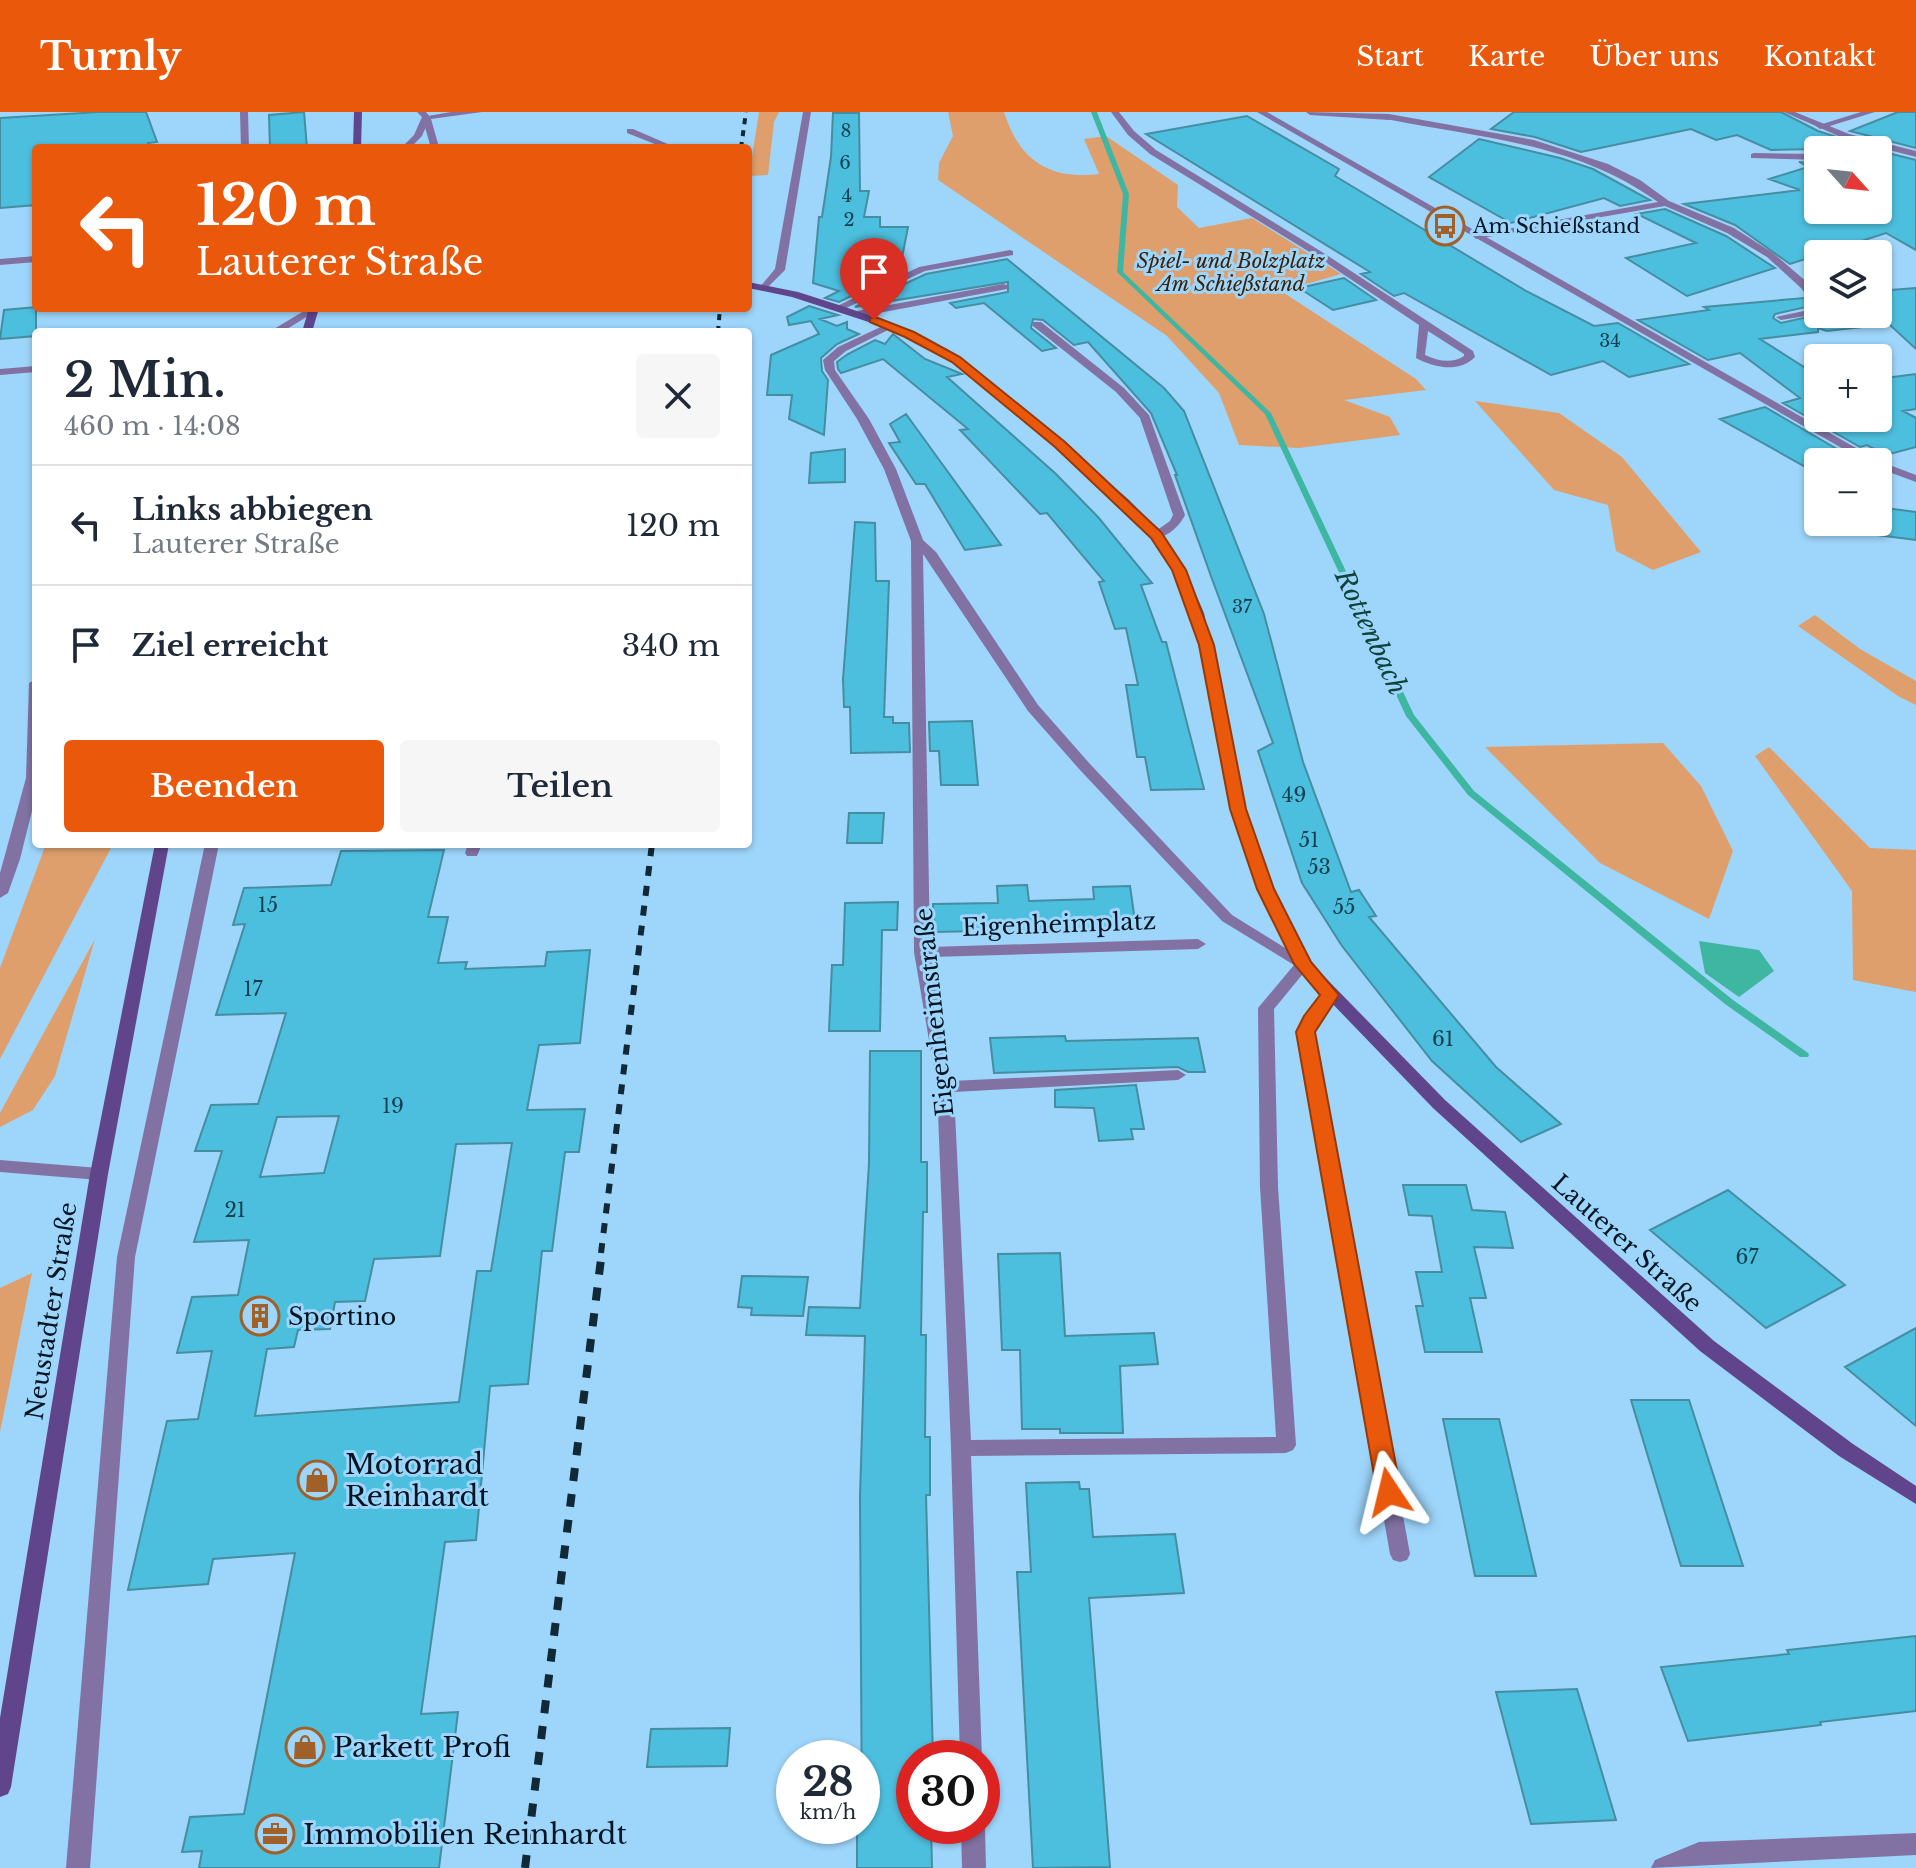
<!DOCTYPE html>
<html lang="de">
<head>
<meta charset="utf-8">
<style>
  :root { --surface:#fff; --page:#f6f6f7; --text:#1f2937; --muted:#747a83; --line:#e0e1e3; --accent:#ea580c }
  body { margin:0; font-family:"Libre Baskerville",serif; background:var(--page); color:var(--text); height:100vh; display:flex; flex-direction:column; font-size:30px; white-space:nowrap }
  * { box-sizing:border-box; margin:0 }
  p { font-size:26px; color:var(--muted) }
  .icon { flex:none; width:44px; height:44px; fill:none; stroke:currentColor; stroke-width:2; stroke-linecap:round; stroke-linejoin:round }
  .map { position:relative; flex:1; overflow:hidden }
  .side { position:absolute; left:32px; top:216px; width:720px; height:520px; display:flex; flex-direction:column; background:var(--surface); border-radius:8px; box-shadow:0 2px 6px #0004 }
  .side>* { flex:none }
  .hud { position:absolute; left:32px; top:32px; width:720px; height:168px; border-radius:8px; box-shadow:0 2px 6px #0004; background:#ea580c; color:#fff; overflow:hidden }
  .needle { width:52px; rotate:117deg }
  .buttons { position:absolute; left:1804px; top:24px; display:grid; gap:16px }
  .buttons a { display:grid; place-items:center; width:88px; height:88px; border-radius:8px; background:var(--surface); box-shadow:0 2px 6px #0004; font-size:40px }
  .speed { position:absolute; left:776px; top:1628px; display:flex; gap:16px; font-size:40px; font-weight:700; text-align:center }
  .speed>* { display:grid; place-content:center; width:104px; height:104px; border-radius:50%; background:var(--surface); box-shadow:0 2px 6px #0004; line-height:1 }
  .speed small { font-size:20px; font-weight:400 }
  .speed .limit { border:12px solid #d22; background:#fff; color:#111 }
  .pin { position:absolute; display:grid; place-items:center; width:68px; height:68px; color:#fff; margin:-82px -34px; border-radius:50% 50% 50% 0; rotate:-45deg; box-shadow:0 0 8px #0007 }
  .pin .icon { rotate:45deg }
  .me { position:absolute; width:88px; margin:-44px; rotate:350deg; stroke-linejoin:round; filter:drop-shadow(0 0 6px #0008) }
  .turn { display:flex; align-items:center; gap:28px; height:168px; padding:0 32px; font-size:36px }
  .turn .icon { width:104px; height:104px; stroke-width:2.5 }
  .turn b { display:block; font-size:56px; line-height:68px }
  .round { display:grid; place-items:center; flex:none; width:84px; height:84px; border-radius:8px; background:var(--page) }
  .overview { display:flex; align-items:center; justify-content:space-between; height:136px; padding:0 32px }
  h1 { font-size:48px; font-weight:600; line-height:60px }
  .action { display:flex; gap:16px; margin-top:auto; padding:16px 32px }
  .action a { flex:1; height:92px; border-radius:8px; background:var(--accent); color:#fff; font-size:32px; font-weight:600; line-height:92px; text-align:center }
  .action a+a { background:var(--page); color:var(--text) }
  ul { padding:0; list-style:none }
  li { display:flex; align-items:center; gap:24px; height:120px; padding:0 32px; border-top:2px solid var(--line) }
  li div { flex:1 }
  li b { display:block; font-size:30px }
  li em { font-style:normal }
  header { display:flex; align-items:center; gap:48px; box-sizing:border-box; height:112px; padding:0 40px; background:var(--accent); color:#fff }
  header strong { font-size:38px }
  nav { display:flex; gap:44px; margin-inline-start:auto; font-size:28px }
  .map>svg:first-child { display:block }
  .green { fill:#de9f6d }
  .water { fill:#3eb6a1 }
  .lines { fill:none; stroke-linecap:round; stroke-linejoin:round }
  .stream { fill:#3eb6a1; fill-rule:evenodd }
  .building { fill:#4dbfde; stroke:#458da1; stroke-width:2; fill-rule:evenodd }
  .lane { fill:#8272a4; fill-rule:evenodd }
  .street { fill:#8272a4; fill-rule:evenodd }
  .secondary { fill:#60458d; fill-rule:evenodd }
  .rail-far2 { stroke:#112837; stroke-width:4; stroke-dasharray:6 6; stroke-linecap:butt }
  .rail-far1 { stroke:#112837; stroke-width:6; stroke-dasharray:10 10; stroke-linecap:butt }
  .rail { stroke:#112837; stroke-width:8; stroke-dasharray:13 13; stroke-linecap:butt }
  .route { fill:#ea580c; stroke:#983908; stroke-width:2 }
  .labels { text-anchor:middle; dominant-baseline:central; stroke-width:6; stroke-linejoin:round; paint-order:stroke }
  .far-number-label { font-size:18px; fill:#143f50 }
  .far-poi-label { font-size:20px; fill:#011421; stroke:#9ed5fb; text-anchor:start }
  .far-park-label { font-size:20px; font-style:italic; fill:#3d2108; stroke:#9ed5fb }
  .number-label { font-size:20px; fill:#143f50 }
  .street-label { font-size:24px; fill:#011421; stroke:#9ed5fb }
  .poi-label { font-size:24px; fill:#011421; stroke:#9ed5fb; text-anchor:start }
  .water-label { font-size:26px; font-style:italic; fill:#10443b; stroke:#9ed5fb }
  .near-poi-label { font-size:28px; fill:#011421; stroke:#9ed5fb; text-anchor:start }
</style>
</head>
<body>
<header>
<strong>Turnly</strong>
<nav><a>Start</a><a>Karte</a><a>Über uns</a><a>Kontakt</a></nav>
</header>
<div class="map">
<svg width="1916" height="1756" viewBox="0 0 1916 1756">
  <rect width="100%" height="100%" fill="#9ed5fb"/>
  <path class="green" d="M759,0H779L774,10L768,63L749,64Z
    M948,0H1004C1019,48 1049,68 1099,62L1084,27L1106,24L1178,73L1177,95L1199,116L1252,106L1341,162L1281,179L1416,267L1426,278L1344,288L1390,305L1400,323L1299,336L1239,333L1219,281L1167,224L938,68L939,51L953,24Z
    M1475,289L1559,301L1622,345L1701,440L1653,458L1616,439L1608,393L1554,378Z
    M1815,503L1860,537L1916,569V593L1898,584L1798,514Z
    M1663,631L1701,674L1733,739L1709,807L1600,751L1485,635Z
    M1769,635L1870,736L1916,738V880L1853,868L1852,779L1755,644Z
    M46,732H113L0,947V856Z
    M95,827L55,964L33,998L0,1015V1001Z
    M32,1161L0,1320V1176Z"/>
  <path class="water" d="M1699,829L1759,838L1774,859L1739,885L1705,861Z"/>
  <g class="lines">
    <path class="stream" d="M1091,0H1097L1129,82L1123,160L1271,301L1414,603L1474,679L1733,888L1808,941L1809,943L1808,945H1800L1725,892L1468,683L1406,604L1265,302L1117,160L1123,82Z"/>
  </g>
  <path class="building" d="M99,0H146L157,30L148,31L149,36H36V93L0,96V6Z
    M304,0L307,36H270L269,3Z
    M1514,0H1781L1818,19L1871,36L1771,38L1737,23L1716,28L1691,17L1581,40L1535,25L1491,17Z
    M1898,0H1916V36L1850,19Z
    M833,1H859L860,79H869L864,105H880V115H908L899,161L839,190L825,186L839,179L813,171L819,105H822L831,45Z
    M1247,4L1339,57L1335,64L1526,179L1594,214L1618,211L1689,252L1629,265L1603,249L1551,263L1404,181L1394,184L1361,162L1370,160L1146,22Z
    M1479,27L1560,46L1593,57L1650,88L1620,94L1604,86L1511,111L1429,65Z
    M1888,41L1916,48V138L1886,121L1790,152L1735,113L1684,92L1800,78L1769,67L1808,55L1799,50L1818,51V98H1878V45Z
    M1665,97L1726,124L1775,156L1687,184L1626,146L1696,131L1637,102Z
    M1007,147L1164,276L1184,299L1264,502L1303,650L1351,780L1359,778L1376,804L1369,805L1496,955L1561,1012L1521,1030L1432,949L1342,834L1302,771L1258,639L1273,631L1212,467L1175,363H1177L1151,301L1088,230L1074,233L1043,208L1033,207L1031,216L1056,236L1042,239L984,191L956,196L950,191L1008,180V170L855,195L926,162Z
    M1344,166L1376,188L1333,198L1299,176Z
    M1916,176V237L1889,212L1827,219L1818,216V220L1760,227L1818,264V306H1878V267L1916,262V297L1903,299L1916,306V335L1886,343L1867,333L1860,335L1783,291L1800,286L1740,241L1708,248L1638,208L1709,198L1704,195L1804,186L1811,194L1775,202L1773,206L1781,211L1821,202H1878V179Z
    M809,194L838,203L820,207L837,214L847,210V217L859,222L837,232L821,246L822,259L828,268L824,323L789,307L792,283H767L771,243L819,222L811,209L789,213L787,205Z
    M36,195V224L0,227L4,198Z
    M893,222L925,247L962,262L947,265L1056,362L1098,405L1152,471L1141,473L1162,530H1166L1204,677L1151,678L1145,645H1137L1126,573H1138L1126,516L1115,517L1099,470L1104,469L1047,401L1040,402L960,318L968,317L883,247L841,261L838,257L837,250L848,242L875,228L885,232Z
    M1765,295L1842,340L1818,347V362L1720,307Z
    M906,302L924,327L1001,433L965,438L925,372H916L889,331L900,330L890,312Z
    M845,337V370L809,371L811,341Z
    M1878,395L1916,400V428L1878,423Z
    M855,410L875,411L876,469H889L884,605H893V611H909L910,640L851,641L850,595H844L843,567Z
    M972,609L978,673H941L939,639H930L929,610Z
    M849,701H884L882,731H847Z
    M444,738L428,805H448L438,851L467,850L465,857L545,854L547,840L590,838L580,931L539,933L527,998L585,997L579,1040H565L552,1139H542L528,1272L490,1274L476,1428L445,1430L421,1602L458,1600L439,1756H199L202,1739L182,1740L190,1705L244,1702L295,1441L213,1447L208,1472L128,1478L167,1309L198,1307L212,1239L177,1241L192,1185L238,1183L249,1128L194,1130L222,1039H195L211,993L258,992L286,901L216,903L245,812L233,813L244,776L331,773L341,739ZM339,1004L324,1061L260,1065L277,1005ZM512,1031L491,1159H477L459,1290L255,1304L267,1237L294,1235L298,1218L330,1217L335,1190L365,1189L374,1147L440,1144L456,1032Z
    M1027,773L1029,789L1094,787L1093,775L1130,774L1136,816L934,820L933,792L998,791L997,774Z
    M898,790L897,818H882L880,919H829L832,853H843L845,791Z
    M1065,924L1066,929L1198,926L1205,960H1188L1178,955L994,961L990,926Z
    M870,939H921V1050H927V1100H923L921,1223H926L925,1325H930V1383H926L933,1646H914V1714H931L932,1756H857V1714H862L860,1384L865,1224L806,1223L809,1195L860,1196L869,1051Z
    M1136,973L1144,1017H1131L1133,1027L1099,1029L1094,996L1055,995V978Z
    M1403,1073H1466L1472,1098L1505,1100L1513,1136L1474,1135L1486,1186H1470L1482,1240H1425L1416,1194H1423L1416,1160H1442L1432,1104L1409,1103Z
    M1728,1078L1845,1173L1766,1216L1650,1118Z
    M1060,1141L1065,1224L1154,1221L1158,1252L1120,1254L1123,1321H1060V1317H1022L1020,1238H1002L998,1142Z
    M742,1164L808,1165L803,1204L751,1203L752,1196L738,1195Z
    M1916,1216V1314L1845,1255Z
    M1631,1288H1689L1743,1454H1681Z
    M1443,1307H1499L1536,1464H1475Z
    M1079,1370L1080,1377H1089L1093,1425L1175,1422L1184,1481L1089,1486L1110,1755L1033,1756L1017,1460H1031L1026,1371Z
    M1916,1524V1599L1820,1610L1821,1613L1688,1629L1661,1555L1789,1542L1787,1538Z
    M1577,1577L1616,1708L1531,1712L1496,1580Z
    M730,1616L727,1654L647,1655L651,1617Z"/>
  <g class="lines">
    <path class="lane" d="M240,0H248L249,36H241Z
      M451,0H482L431,7L439,35L431,36L422,5Z
      M1861,0H1875L1820,17L1816,14Z
      M1389,2L1534,28L1608,52L1640,68L1669,89L1734,116L1773,141L1808,171L1818,185V195L1814,194L1801,176L1767,145L1727,121L1665,94L1476,127L1474,125L1479,122L1658,90C1574,30 1484,27 1386,7L1385,5Z
      M627,17H633L677,36H665L627,21Z
      M1888,33L1892,36L1878,42V38H1874Z
      M1754,41L1818,42V48L1751,46V42Z
      M1010,138L1013,139V143L925,159L842,198L833,196L919,155Z
      M36,144V150L0,153V147Z
      M1003,172L1007,173V177L857,205L852,202L857,199Z
      M1818,196V202L1781,208L1776,205Z
      M205,732H219L135,1145L90,1756H66L117,1145Z
      M468,732H482L477,744H467L465,741Z"/>
    <path class="street" d="M417,0H426L430,5L422,24L410,36H401L414,23L422,5Z
      M803,0H811L785,158L764,179L759,176L775,157Z
      M1111,0H1119L1134,19L1156,38L1322,140L1473,239L1475,245C1459,261 1435,256 1416,246L1419,213L1316,144L1150,42L1128,23ZM1428,219L1464,242V244C1452,252 1438,249 1425,243Z
      M1257,0H1267L1879,349L1916,363V370L1878,356V350H1866Z
      M1306,0L1389,2L1393,5L1389,8L1310,3Z
      M1784,0H1795L1849,22L1916,39V45L1843,26Z
      M309,196L318,198L282,220H269Z
      M1033,210H1041L1124,276L1149,303L1185,403C1179,415 1166,427 1152,426L1150,423L1170,409L1173,403L1140,306L1116,280L1033,214Z
      M887,212L896,214L846,239L834,249L835,258L869,307L896,357L923,428L936,440L1038,593L1090,652L1232,803L1311,852L1274,897L1278,1075L1296,1333L1293,1338L1286,1341L971,1344L982,1646V1647L960,1646L951,1336L937,975L914,840L911,429L884,357L857,307L825,258L823,248L838,235ZM923,442L1028,599L1080,658L1222,809L1294,853L1258,896L1260,1075L1276,1325L971,1328L954,980L1178,968L1186,963L1178,958L952,969L931,845L1198,837L1206,832L1198,827L930,835Z
      M36,254V260L0,263V257Z
      M36,567V683L20,747L8,781L0,786V761L26,666L29,571Z
      M1330,878L1338,883L1319,909L1314,920L1410,1442L1407,1448L1400,1450L1393,1448L1390,1442L1298,920C1304,906 1315,883 1330,878Z
      M0,1048L99,1056L105,1058L108,1062L105,1066L99,1068L0,1060Z
      M982,1708L985,1714L986,1756H962L961,1714H982Z
      M1916,1721V1743L1651,1756L1655,1748L1699,1730Z"/>
    <path class="secondary" d="M354,0H362L361,36H353Z
      M748,170L798,180L842,194L895,212L947,237L1004,280L1129,388L1160,420L1185,458L1204,501L1245,697L1274,777L1310,850L1445,988L1714,1229L1853,1332L1916,1374V1392L1839,1344L1700,1239L1433,996L1297,855L1258,777L1231,697L1192,501L1173,458L1151,425L1121,394L996,284L939,241L887,216L792,185L748,176Z
      M309,196H319L312,220H302Z
      M155,732H169L108,1062L11,1675L8,1682L0,1685V1606L90,1062Z"/>
    <path class="rail-far2" d="M741,36L746,0
      M718,220L720,196"/>
    <path class="rail-far1" d="M601,1141L652,732"/>
    <path class="rail" d="M525,1756L602,1139"/>
  </g>
  <path class="route" d="M870,206H878L914,220L960,245L1065,330L1161,420L1186,458L1214,533L1246,697L1274,777L1311,850L1339,883L1315,920L1401,1380L1397,1387L1389,1389L1381,1387L1377,1380L1296,920L1304,904L1320,883L1294,852L1257,777L1230,697L1199,533L1172,458L1151,426L1055,335L952,250L905,225L870,210Z"/>
  <defs>
    <symbol id="bus-ring" viewBox="-11 -11 22 22"><circle r="9.5" fill="#9ed5fb" stroke="#a06028" stroke-width="1.5"/><path d="M-5-6H5V4H4V6H2V4H-2V6H-4V4H-5ZM-3.5-4V0h7V-4ZM-3.5 1.2v1.5H-2V1.2ZM2 1.2v1.5H3.5V1.2Z" fill="#a06028"/></symbol>
    <symbol id="building-ring" viewBox="-11 -11 22 22"><circle r="9.5" fill="#9ed5fb" stroke="#a06028" stroke-width="1.5"/><path d="M-4-6H4V6H1V3H-1V6H-4ZM-2.5-4.3h1.7v1.8h-1.7ZM.8-4.3h1.7v1.8H.8ZM-2.5-1h1.7V.8h-1.7ZM.8-1h1.7V.8H.8Z" fill="#a06028"/></symbol>
    <symbol id="shop-ring" viewBox="-11 -11 22 22"><circle r="9.5" fill="#9ed5fb" stroke="#a06028" stroke-width="1.5"/><path d="M-5-2.5h2.3a2.7 3.5 0 0 1 5.4 0H5L5.5 6h-11ZM-1.5-2.5h3a1.5 2.3 0 0 0-3 0Z" fill="#a06028"/></symbol>
    <symbol id="office-ring" viewBox="-11 -11 22 22"><circle r="9.5" fill="#9ed5fb" stroke="#a06028" stroke-width="1.5"/><path d="M-6-3h4V-5.5h4V-3h4V5H-6ZM-1-4.5V-3h2v-1.5ZM-6 0V1H6V0Z" fill="#a06028"/></symbol>
  </defs>
  <g fill-rule="evenodd">
    <use href="#bus-ring" x="1423" y="92" width="44" height="44"/>
    <use href="#building-ring" x="238" y="1182" width="44" height="44"/>
    <use href="#shop-ring" x="295" y="1346" width="44" height="44"/>
    <use href="#shop-ring" x="283" y="1613" width="44" height="44"/>
    <use href="#office-ring" x="253" y="1700" width="44" height="44"/>
  </g>
  <g class="labels">
    <g class="far-number-label">
      <text x="846" y="19">8</text>
      <text x="845" y="51">6</text>
      <text x="847" y="84">4</text>
      <text x="849" y="108">2</text>
      <text x="1610" y="229">34</text>
      <text x="1242" y="495">37</text>
    </g>
    <g class="far-poi-label">
      <text x="1473" y="114">Am Schießstand</text>
    </g>
    <g class="far-park-label">
      <text x="1231" y="149">Spiel- und Bolzplatz<tspan x="1231" dy="23">Am Schießstand</tspan></text>
    </g>
    <g class="number-label">
      <text x="1294" y="683">49</text>
      <text x="1309" y="728">51</text>
      <text x="1319" y="755">53</text>
      <text x="268" y="793">15</text>
      <text x="1344" y="795">55</text>
      <text x="253" y="877">17</text>
      <text x="1443" y="927">61</text>
      <text x="393" y="994">19</text>
      <text x="235" y="1098">21</text>
      <text x="1747" y="1145">67</text>
    </g>
    <g class="street-label">
      <text transform="translate(1059 812) rotate(-2)">Eigenheimplatz</text>
      <text transform="translate(934 900) rotate(-96)">Eigenheimstraße</text>
      <text transform="translate(1627 1131) rotate(42)">Lauterer Straße</text>
      <text transform="translate(51 1199) rotate(-81)">Neustadter Straße</text>
    </g>
    <g class="poi-label">
      <text x="288" y="1204">Sportino</text>
    </g>
    <g class="water-label">
      <text transform="translate(1371 520) rotate(65)">Rottenbach</text>
    </g>
    <g class="near-poi-label">
      <text x="345" y="1352">Motorrad<tspan x="345" dy="32">Reinhardt</tspan></text>
      <text x="333" y="1635">Parkett Profi</text>
      <text x="303" y="1722">Immobilien Reinhardt</text>
    </g>
  </g>
</svg>
<div class="buttons">
<a><svg class="needle" viewBox="-14 -14 28 28"><path d="M0-13l5 13h-10z" fill="#e53935"/><path d="M0 13l5-13h-10z" fill="#747a83"/></svg></a>
<a><svg class="icon" aria-label="layers" viewBox="0 0 24 24"><path d="M12 4l9 5-9 5-9-5zM3 14l9 5 9-5"/></svg></a>
<a>+</a>
<a>−</a>
</div>
<div class="speed"><div>28<small>km/h</small></div><div class="limit">30</div></div>
<div class="pin" style="left:874px;top:208px;background:#d93025"><svg class="icon" aria-label="arrive" viewBox="0 0 24 24"><path d="M6 21V4h12l-3 4 3 4H6"/></svg></div>
<svg class="me" style="left:1389px;top:1380px" viewBox="-20 -20 40 40"><path d="M0-17L14 15 0 8-14 15z" fill="#ea580c" stroke="#fff" stroke-width="4"/></svg>
<div class="hud">
<div class="turn"><svg class="icon" aria-label="left" viewBox="0 0 24 24"><path d="M17 20v-9H6M10 6l-5 5 5 5"/></svg><div><b>120 m</b>Lauterer Straße</div></div>
</div>
<section class="side">
<div class="overview"><div><h1>2 Min.</h1><p>460 m · 14:08</p></div><a class="round"><svg class="icon" aria-label="close" viewBox="0 0 24 24"><path d="M6 6l12 12M18 6L6 18"/></svg></a></div>
<ul>
<li><svg class="icon" aria-label="left" viewBox="0 0 24 24"><path d="M17 20v-9H6M10 6l-5 5 5 5"/></svg><div><b>Links abbiegen</b><p>Lauterer Straße</p></div><em>120 m</em></li>
<li><svg class="icon" aria-label="arrive" viewBox="0 0 24 24"><path d="M6 21V4h12l-3 4 3 4H6"/></svg><div><b>Ziel erreicht</b></div><em>340 m</em></li>
</ul>
<div class="action"><a>Beenden</a><a>Teilen</a></div>
</section>
</div>
</body>
</html>
